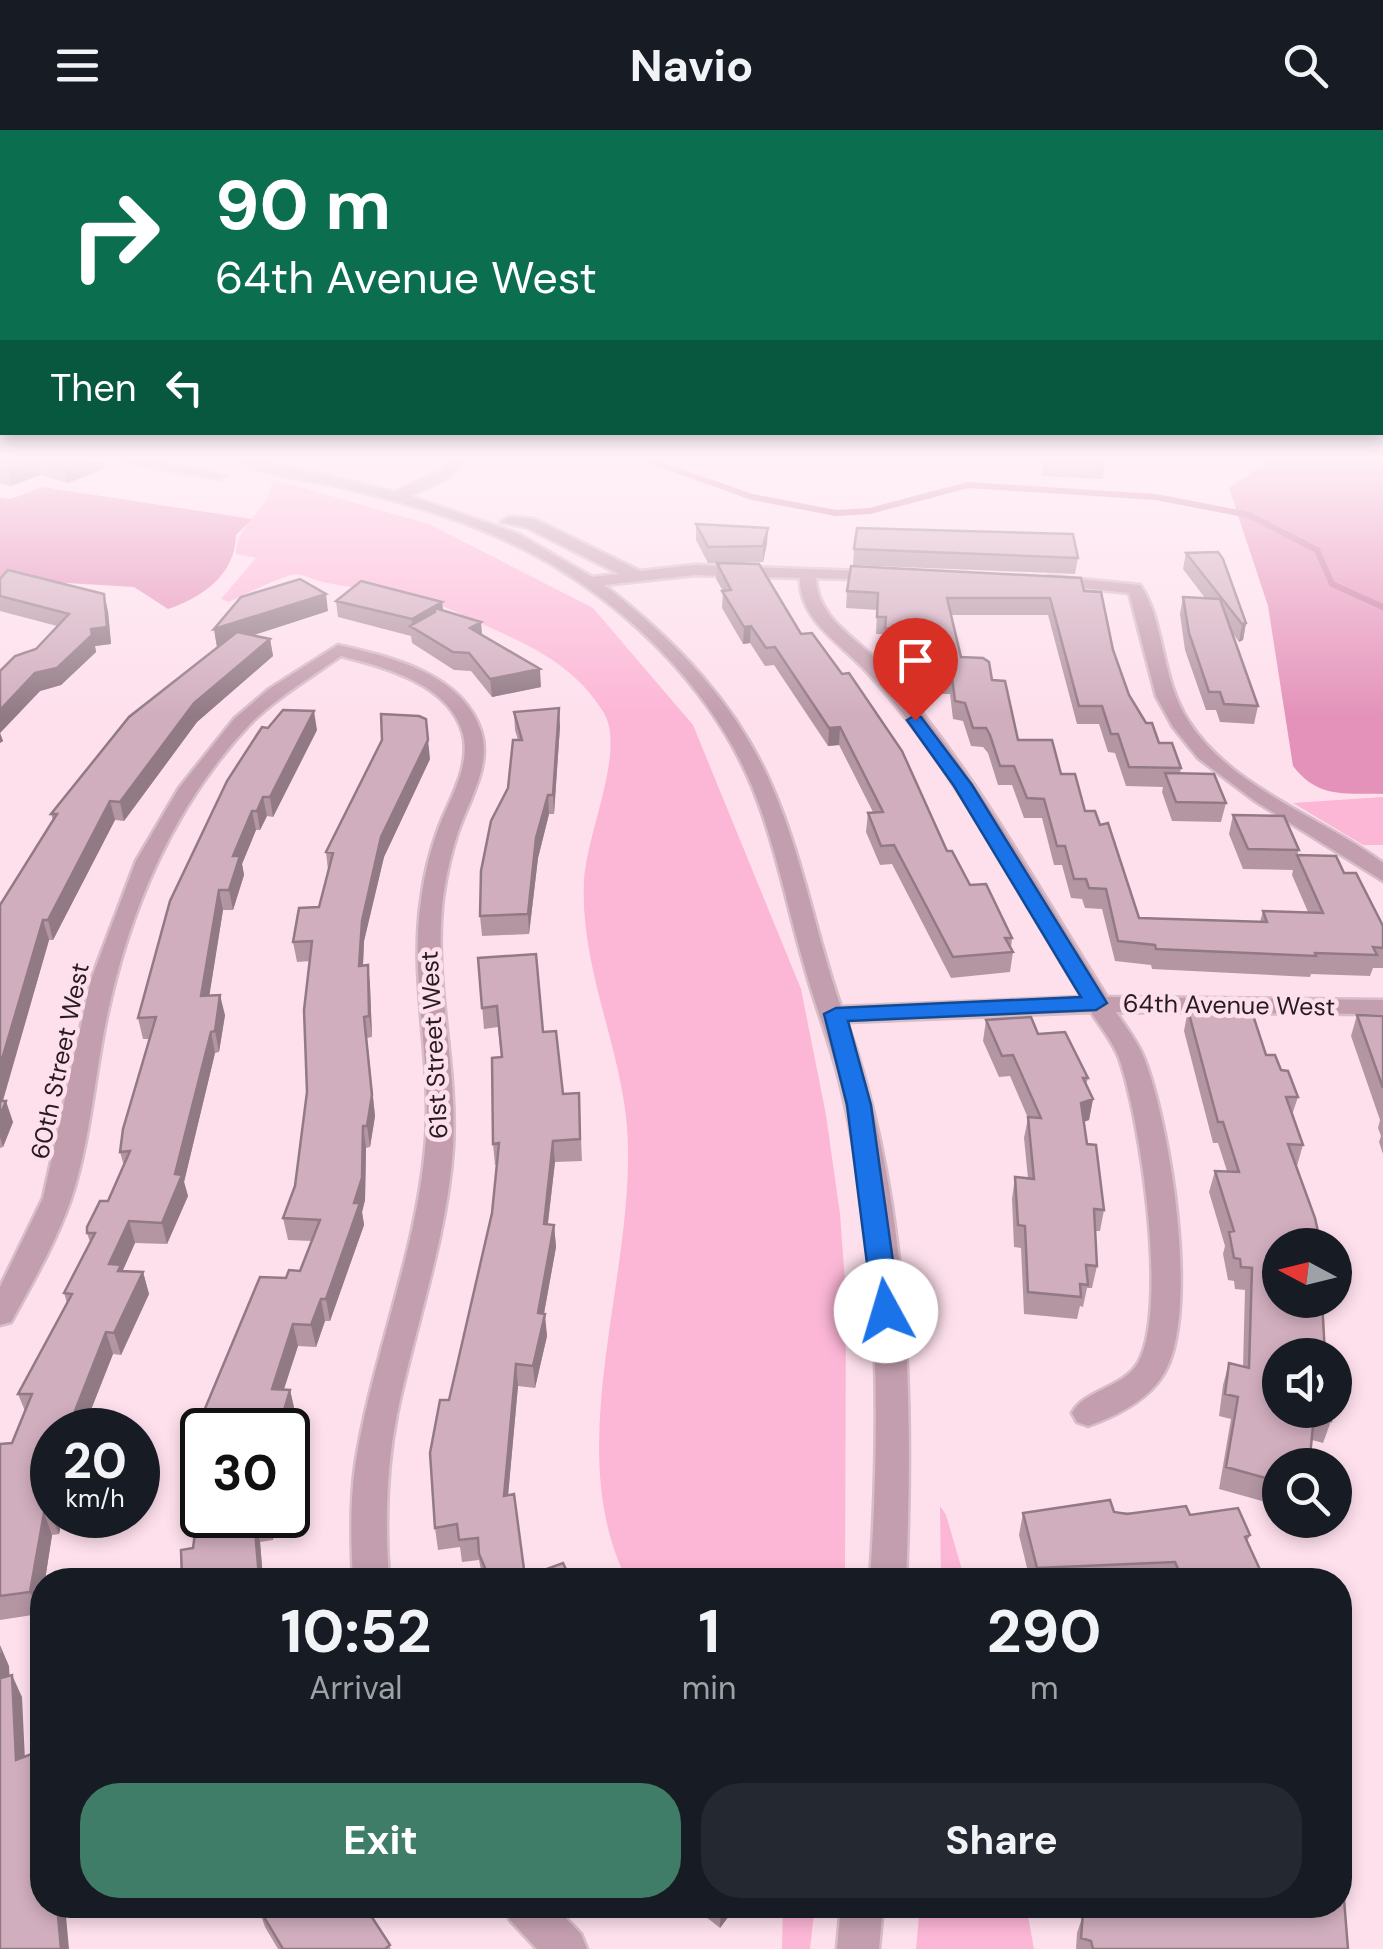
<!DOCTYPE html>
<html lang="en">
<head>
<meta charset="utf-8">
<style>
  :root { --surface:#171b24; --page:#242831; --text:#f1f3f6; --muted:#9ea1a6; --accent:#3f7d68 }
  body { margin:0; font-family:"DM Sans",sans-serif; background:var(--page); color:var(--text); height:100vh; display:flex; flex-direction:column; font-size:38px; white-space:nowrap }
  * { box-sizing:border-box; margin:0 }
  p { font-size:32px; color:var(--muted) }
  .icon { flex:none; width:55px; height:55px; fill:none; stroke:currentColor; stroke-width:2; stroke-linecap:round; stroke-linejoin:round }
  .map { position:relative; flex:1; overflow:hidden }
  .drawer { position:absolute; left:30px; top:1438px; width:1322px; height:350px; display:flex; flex-direction:column; background:var(--surface); border-radius:40px; box-shadow:0 5px 15px #0003 }
  .drawer>* { flex:none }
  .hud { position:absolute; left:0px; top:0px; width:1385px; height:305px; box-shadow:0 5px 15px #0003; background:#0b6e4f; color:#fff; overflow:hidden }
  .needle { width:65px; rotate:277deg }
  .fabs { position:absolute; left:1262px; top:1098px; display:grid; gap:20px }
  .fabs a { display:grid; place-items:center; width:90px; height:90px; border-radius:50%; background:var(--surface); box-shadow:0 5px 15px #0003; font-size:50px }
  .speed { position:absolute; left:30px; top:1278px; display:flex; gap:20px; font-size:50px; font-weight:700; text-align:center }
  .speed>* { display:grid; place-content:center; width:130px; height:130px; border-radius:50%; background:var(--surface); box-shadow:0 5px 15px #0003; line-height:1 }
  .speed small { font-size:25px; font-weight:400 }
  .speed .limit { border:5px solid #111; border-radius:15px; background:#fff; color:#111 }
  .pin { position:absolute; display:grid; place-items:center; width:85px; height:85px; color:#fff; margin:-102px -42px; border-radius:50% 50% 50% 0; rotate:-45deg; box-shadow:0 0 10px #0007 }
  .pin .icon { rotate:45deg }
  .me { position:absolute; width:110px; margin:-55px; rotate:354deg; stroke-linejoin:round; filter:drop-shadow(0 0 8px #0008) }
  .turn { display:flex; align-items:center; gap:35px; height:210px; padding:0 50px; font-size:45px }
  .turn .icon { width:130px; height:130px; stroke-width:2.5 }
  .turn b { display:block; font-size:70px; line-height:85px }
  .then { display:flex; align-items:center; height:95px; padding:0 50px; background:#0003; gap:20px; font-size:38px }
  .eta { display:flex; justify-content:space-evenly; align-items:center; height:170px; text-align:center }
  .eta b { font-size:60px; font-weight:700; line-height:70px }
  .cta { display:flex; gap:20px; margin-top:auto; padding:20px 50px }
  .cta a { flex:1; height:115px; border-radius:40px; background:var(--accent); color:#fff; font-size:40px; font-weight:700; line-height:115px; text-align:center }
  .cta a+a { background:var(--page); color:var(--text) }
  header { display:flex; justify-content:space-between; align-items:center; height:130px; padding:0 50px; background:var(--surface); font-size:45px; font-weight:700 }
  .map>svg:first-child { display:block }
  .green { fill:#fcb6d6 }
  .forest { fill:#e492b9 }
  .lines { fill:none; stroke-linecap:round; stroke-linejoin:round }
  .stream { stroke:#c7789e; stroke-width:6 }
  .street-casing { stroke:#d7bdc8; stroke-width:5 }
  .street { fill:#c39eae; fill-rule:evenodd }
  .wall { fill:#b496a3 }
  .shaded-wall { fill:#927a85 }
  .building { fill:#d1aebe; stroke:#927a85; stroke-width:2.5 }
  .route { fill:#1a73e8; stroke:#114b97; stroke-width:2.5 }
  .labels { text-anchor:middle; dominant-baseline:central; stroke-width:9; stroke-linejoin:round; paint-order:stroke }
  .street-label { font-size:25px; fill:#281b20; stroke:#fee0ed }
</style>
</head>
<body>
<header><svg class="icon" aria-label="menu" viewBox="0 0 24 24"><path d="M4 6h16M4 12h16M4 18h16"/></svg>Navio<svg class="icon" aria-label="search" viewBox="0 0 24 24"><circle cx="10" cy="10" r="6"/><path d="M15 15l6 6"/></svg></header>
<div class="map">
<svg width="1383" height="1819" viewBox="0 0 1383 1819">
  <rect width="100%" height="100%" fill="#fee0ed"/>
  <path class="green" d="M257,345L429,394L593,478L693,595L801,859L826,985L840,1084L846,1165L845,1450H627C559,1315 638,1142 627,996C620,914 580,836 584,752C586,704 626,621 604,583C569,526 515,510 458,483C415,461 374,462 327,453C316,451 302,442 291,445C270,451 249,463 229,472L221,469L256,428L236,424C236,393 269,382 272,352Z
    M1383,667V715H1363L1293,673Z
    M940,1376L946,1385L965,1450H941Z
    M783,1775H815L810,1819H782Z
    M920,1775H1026L1034,1819H916Z"/>
  <path class="forest" d="M1268,331H1383V664C1346,663 1318,669 1293,636L1268,476L1229,358Z
    M42,357L252,389L236,405C235,445 203,467 168,479L134,457L0,449V368L11,369Z"/>
  <g class="lines">
    <path class="stream" d="M651,331L752,367L836,383L870,381L968,355L1156,367L1249,385L1317,420L1332,454L1383,477"/>
    <defs>
      <path id="street" d="M116,331H153L226,345L219,349Z
        M239,331H265L395,362L441,340L449,331H464L451,346L410,366L518,404L592,447L619,444L526,397L501,392L509,387L534,389L640,441L695,435L890,442L892,445L884,450L816,448C817,489 857,508 883,536C971,635 1036,755 1107,867L1383,870V884L1116,882C1125,896 1138,912 1144,928C1170,994 1201,1184 1163,1245C1147,1271 1116,1286 1088,1296L1077,1292L1072,1283C1084,1260 1123,1258 1138,1233C1169,1179 1140,987 1119,928C1113,912 1100,896 1091,882L847,892C909,1068 914,1265 906,1450H870C881,1287 879,1120 842,961C833,919 816,879 805,838C787,777 776,715 752,656C713,562 634,482 546,431C483,395 412,374 341,357C313,350 261,346 239,331ZM695,445L800,448C799,491 841,513 868,543C951,633 1018,762 1082,867L841,877C816,805 803,729 773,659C738,575 675,510 604,455Z
        M1049,446L1140,455C1165,490 1160,548 1189,592C1232,659 1322,687 1383,733V751L1255,671L1198,628L1173,597L1156,566L1129,463L1043,454V448Z
        M338,515C390,527 462,543 481,601C492,635 469,670 458,702C451,723 446,746 443,768C433,852 458,934 453,1018C447,1108 415,1196 397,1284C386,1340 385,1394 389,1450H353C351,1412 350,1375 355,1337C371,1230 415,1128 425,1020C434,936 409,854 421,771C424,746 430,721 439,697C450,668 471,636 463,604C450,554 384,537 341,526C310,548 277,567 250,594C173,675 128,783 106,891C94,950 90,1012 71,1069C56,1112 33,1152 11,1192L0,1195V1157L43,1068L91,850L136,731L179,658L234,589L269,559Z
        M504,1775H553L581,1804L587,1819H537L510,1790Z
        M841,1775H883L879,1819H837Z"/>
    </defs>
    <use href="#street" class="street-casing"/>
    <use href="#street" class="street"/>
  </g>
  <path class="wall" d="M0,331H104L105,338L68,353L40,345L11,356L0,354Z
    M1042,331H1105L1103,349L1043,346Z
    M696,394L768,398L767,413L763,432L730,433L801,504L970,755L1012,808L1011,818L1013,822L1010,842L951,848L892,734L880,735L866,702L868,683L873,682L839,615L828,616L774,535L765,536L750,513L743,514L722,478L723,461L716,449L717,433H708L696,410Z
    M854,419L1078,428L1075,444L853,435Z
    M1186,423L1246,493L1243,510L1239,512L1232,502L1258,576L1254,594L1220,592L1216,580H1206L1185,520L1180,484L1183,467L1205,468L1183,439Z
    M0,449L108,481L111,514L95,516L96,522L61,555L40,561L0,603L3,611L0,613V541L36,519L57,496L0,481Z
    M847,461H1084L1113,520L1129,565L1159,613L1181,638L1180,644L1226,673L1221,692L1172,691L1162,662L1163,657L1126,656L1115,623L1108,622L1099,594H1077L1048,485H951L961,527L992,550L1018,610L1061,644L1085,681L1100,695L1139,788L1260,792L1263,781L1308,782L1292,745L1293,740L1243,739L1229,704L1233,685L1299,720L1297,725L1344,743L1383,796V838H1373L1370,846L1311,844L1310,847L1152,839L1151,835L1115,831L1102,779L1085,778L1082,769L1071,768L1062,735H1054L1042,688H1024L1012,655H998L988,623L983,617L971,616L963,591L953,589L950,564H931L928,540L907,538L903,516L884,515V504H876L877,480L846,478Z
    M336,471L442,472L443,480L481,492L482,505L541,557L492,567L471,541L454,540L412,513L411,506L338,487Z
    M328,481L253,505L270,509L273,526L197,592L124,691L115,690L53,810H49L3,971L13,992L3,1017L0,1018V775L53,690L51,684L217,517L214,499Z
    M514,582L560,596L554,684H549L538,728L529,804L482,806L480,786L518,610L515,600Z
    M317,600L273,687L267,686L260,700H256L242,734L244,745L233,780H223L209,865L225,885L219,922L215,923L184,1052L188,1066L167,1114L135,1113L123,1140L143,1142L149,1164L121,1225L113,1224L83,1300H52V1385H63L59,1404L52,1405L45,1450H42V1464L39,1484L0,1490V1314L12,1313L25,1281L18,1264L67,1173L64,1163L90,1112L87,1103L108,1071L124,1036L120,1022L149,909H143L138,888L170,771Z
    M430,629L384,727L364,811L363,835H368L370,856L372,907L367,908L375,986L370,1017L366,1018L365,1070L362,1082L364,1095L330,1191H325L316,1217L298,1216L283,1260H290L295,1282L207,1291L204,1281L286,1148L300,1141L312,1111L288,1110L283,1088L295,1056L307,962L310,831L297,832L293,812L319,777L328,740L326,722Z
    M478,828L543,902L563,964L579,963L582,1031L555,1032L548,1094L554,1095L556,1117L544,1184L547,1206L535,1258L518,1256L508,1365L525,1447L571,1450H483L479,1430L462,1432L460,1417L438,1420L435,1398L449,1270L492,1083L497,1035H495L493,1014L501,927L498,897L484,899Z
    M1188,880L1266,925L1281,940L1298,967L1292,985L1303,1015L1297,1036L1325,1225L1331,1291L1323,1313L1312,1310L1280,1335V1376L1219,1359L1231,1289L1219,1286L1223,1255L1229,1233L1243,1237L1245,1160L1235,1159L1234,1151L1228,1150L1223,1124L1225,1116L1209,1062L1215,1041H1227L1218,1013H1213L1184,901Z
    M1357,885L1383,886V1024L1379,1012L1381,1006L1378,998L1380,990L1351,906Z
    M986,890L1038,904L1088,948L1086,955L1093,969L1089,990L1084,992L1087,1014L1104,1080L1100,1101H1095L1097,1136L1092,1158H1087L1083,1177L1080,1176L1077,1189L1024,1184L1021,1118L1014,1117L1012,1069L1015,1047L1028,1048L1024,1008L1028,988L1010,946L999,947L983,911Z
    M1114,1382L1190,1385L1250,1405L1247,1412L1262,1444L1260,1450H1030L1019,1405L1023,1383Z
    M202,1385H276L273,1410L260,1412L263,1447L270,1450L193,1418Z
    M373,1775L367,1779L391,1819H278L265,1797L258,1777Z
    M691,1775H737L720,1798Z
    M1084,1775H1340L1348,1819H1076L1077,1803L1084,1782Z"/>
  <path class="shaded-wall" d="M33,331H37L40,345L11,356L8,341Z
    M82,331H104L105,338L68,353L65,338Z
    M768,398L767,413L763,432V416Z
    M104,464L108,481L111,514L95,516L96,522L61,555L40,561L0,603L3,611L0,613V580L35,543L91,499Z
    M326,464L328,481L217,517L214,499Z
    M442,472L444,489L412,497V489Z
    M481,492L482,509L470,498Z
    M1246,493L1243,510L1239,512L1242,494Z
    M751,496L750,513L743,514L744,497Z
    M270,509L273,526L197,592L124,691L120,672L194,573Z
    M540,539L541,557L492,567L490,549Z
    M559,578L560,596L554,684L553,665Z
    M314,581L317,600L273,687L270,667Z
    M426,589L430,629L384,727L364,811L362,856L359,836L362,791L381,707Z
    M840,597L839,615L828,616L829,598Z
    M548,665L549,684L538,728L529,804L528,784L536,708Z
    M263,667L267,686L260,700L257,681Z
    M110,671L115,690L53,810L48,790Z
    M252,681L256,700L242,734L244,745L233,780L229,760L233,726Z
    M219,760L223,780L206,887L201,866Z
    M43,790L49,810L0,980V936Z
    M368,835L370,856L372,907L369,886Z
    M220,865L225,885L219,922L215,901Z
    M364,887L375,986L370,1017L367,996Z
    M211,902L215,923L184,1052L188,1066L167,1114L162,1093Z
    M1093,969L1089,990L1077,994L1081,973Z
    M6,971L13,992L3,1017L0,1007V986Z
    M363,996L366,1018L365,1070L362,1082L364,1095L330,1191L326,1169L354,1073Z
    M553,1011L555,1032L545,1116L544,1094Z
    M129,1091L135,1113L123,1140L127,1157L109,1134Z
    M554,1095L556,1117L540,1205L545,1184L547,1206L535,1258L533,1236L538,1183Z
    M143,1142L149,1164L121,1225L114,1203Z
    M321,1169L325,1191L316,1217L311,1195Z
    M293,1194L298,1216L277,1281L272,1259Z
    M106,1202L113,1224L83,1300H69L71,1291Z
    M516,1234L518,1256L506,1388L504,1366Z
    M290,1260L295,1282L288,1307V1300H278Z
    M52,1373V1385H63L59,1404L50,1382Z
    M44,1383L52,1405L45,1450H42V1464L39,1484L30,1462Z
    M268,1385H276L273,1410L268,1388Z
    M254,1389L260,1412L263,1450H260Z
    M0,1515L9,1536L11,1570L1,1548Z
    M12,1545L22,1567L26,1651L16,1630Z
    M57,1775H65L69,1819H61Z
    M723,1775H737L720,1798L721,1778Z"/>
  <path class="building" d="M0,331H33L8,341L0,340Z
    M41,331H82L65,338Z
    M1045,331H1105V334Z
    M696,394L768,398L763,416L708,417Z
    M857,398L1073,404L1078,428L854,419Z
    M1218,422L1223,429L1246,493L1242,494L1186,423Z
    M717,433L759,434L801,504L812,503L842,544L849,543L902,621L947,721H952L970,755L986,754L1012,808H1005L1013,822L953,827L894,715L881,716L868,683L883,682L840,597L829,598L775,517L766,518L751,496L744,497L722,461L731,460Z
    M851,436L1081,448L1084,461L1101,462L1113,520L1129,565L1146,593H1152L1159,613H1172L1181,638L1129,637L1118,604H1111L1102,576H1079L1050,468H947L961,527L983,528L989,532L992,550L1005,551L1018,610H1052L1061,644H1075L1085,681H1095L1100,695L1108,693L1139,788L1267,792L1263,781L1323,783L1297,725L1336,726L1344,743H1356L1383,796V818L1373,817L1377,825L1315,823L1316,826L1156,819L1155,815L1118,811L1106,759L1089,758L1086,749H1074L1065,716H1057L1044,669L1027,668L1014,636H1000L990,605L986,598H973L965,573L955,571L952,547L933,546L929,523L909,521L905,499L885,498L886,487H877L878,463L847,461Z
    M8,440L104,464L107,497L91,499L92,505L57,538L35,543L0,580V541L15,526L36,519L69,484L0,466V449Z
    M300,449L326,464L214,499L241,467Z
    M361,451L442,472L412,489L336,471Z
    M1183,467L1220,469L1258,576L1224,574L1220,562H1209L1189,503Z
    M435,478L481,492L470,498L540,539L490,549L469,523L453,522L410,496L435,482Z
    M237,502L270,509L194,573L120,672L110,671L48,790H43L0,936V775L57,684H51L129,587Z
    M559,578L553,665H548L536,708L528,784L480,786L481,741L491,691L508,658L513,610H522L514,582Z
    M283,580L314,581L270,667H263L257,681H252L233,726H240L229,760H219L201,866L220,865L215,901L211,902L175,1044L182,1045L162,1093L129,1091L109,1134L121,1135L118,1141L143,1142L114,1203L106,1202L71,1291L69,1300H52V1373L50,1382L44,1383L30,1462L0,1466V1314L12,1313L32,1264H18L72,1164L64,1163L95,1103H87V1097L100,1071H108L130,1021L120,1022L123,999L156,887L138,888L170,771L227,651L262,597L268,598Z
    M381,584L419,586L426,589L428,610L381,707L362,791L359,836L368,835L369,886L364,887L372,965L367,996H363L362,1048L354,1073H360L326,1169H321L311,1195L293,1194L272,1259L290,1260L278,1300H205L208,1281H204L260,1147L286,1148L289,1140L300,1141L320,1090L283,1088L295,1056L307,962L304,880L312,811L293,812L299,778L319,777L333,723L326,722L382,610Z
    M1165,643L1214,644L1226,673L1176,672Z
    M1233,685L1284,686L1299,720L1248,719Z
    M536,824L543,902L556,901L563,964L579,963L580,1009L553,1011L544,1094L554,1095L538,1183L545,1184L533,1236L516,1234L504,1366L514,1364L525,1447L563,1433L571,1450H490L479,1424L478,1408L459,1410L457,1394L435,1398L430,1323L440,1270H449L492,1083L499,1013L493,1014L492,928L502,927L497,876L482,878L478,828Z
    M1188,880L1252,882L1266,925H1275L1281,940L1288,941L1298,967H1286L1303,1015L1288,1014L1315,1088L1321,1115H1280V1170H1322L1325,1225H1280V1280H1332L1331,1291L1314,1287L1309,1335H1280V1352L1226,1337L1238,1267L1225,1264L1229,1233L1249,1238L1252,1138L1241,1137L1240,1129L1234,1128L1229,1102L1234,1101L1215,1041L1239,1042L1223,992H1218Z
    M1357,885L1383,886V958Z
    M1031,887L1038,904L1065,902L1088,948H1083L1093,969L1081,973L1087,1014L1096,1015L1104,1080L1094,1079L1097,1136L1086,1135L1088,1155L1080,1154L1081,1167L1028,1162L1025,1096L1018,1095L1015,1047L1034,1049L1028,987L1041,988L1013,925L1002,926L986,890Z
    M0,971H6L0,986Z
    M202,1353V1385H268V1388L254,1389L259,1447L269,1445V1450H182L181,1420L193,1418Z
    M1110,1370L1114,1382L1127,1384L1186,1376L1190,1385L1238,1378L1250,1405L1245,1407L1262,1444L1220,1450H1183L1175,1432L1037,1438L1023,1383Z
    M0,1523L1,1548L12,1545L16,1630L42,1620V1775H57L61,1819H0Z
    M1340,1756L1343,1757L1348,1819H1093L1091,1811L1081,1808L1083,1782L1090,1783V1775H1340Z
    M261,1775H364L390,1815L385,1819H283L258,1777Z"/>
  <linearGradient id="sky" x2="0" y2="1"><stop stop-color="#9b9cca"/><stop offset="0.56" stop-color="#fff1f7"/><stop offset="1" stop-color="#fff1f7" stop-opacity="0"/></linearGradient>
  <rect width="1383" height="586" fill="url(#sky)"/>
  <path class="route" d="M915,585L921,587L972,655L1107,873L1096,880L848,891L871,975L900,1181L886,1191L873,1181L847,975L824,884L836,878L1081,867L954,656L907,590Z"/>
  <g class="labels">
    <g class="street-label">
      <text transform="translate(1229 875) rotate(1)">64th Avenue West</text>
      <text transform="translate(434 915) rotate(-93)">61st Street West</text>
      <text transform="translate(60 931) rotate(-78)">60th Street West</text>
    </g>
  </g>
</svg>
<div class="fabs">
<a><svg class="needle" viewBox="-14 -14 28 28"><path d="M0-13l5 13h-10z" fill="#e53935"/><path d="M0 13l5-13h-10z" fill="#9ea1a6"/></svg></a>
<a><svg class="icon" aria-label="sound" viewBox="0 0 24 24"><path d="M4 9h4l5-4v14l-5-4H4zM17 9q2 3 0 6"/></svg></a>
<a><svg class="icon" aria-label="search" viewBox="0 0 24 24"><circle cx="10" cy="10" r="6"/><path d="M15 15l6 6"/></svg></a>
</div>
<div class="speed"><div>20<small>km/h</small></div><div class="limit">30</div></div>
<div class="pin" style="left:915px;top:590px;background:#d93025"><svg class="icon" aria-label="arrive" viewBox="0 0 24 24"><path d="M6 21V4h12l-3 4 3 4H6"/></svg></div>
<svg class="me" style="left:886px;top:1181px" viewBox="-20 -20 40 40"><circle r="19" fill="#fff"/><path d="M0-13L10 11 0 6-10 11z" fill="#1a73e8"/></svg>
<div class="hud">
<div class="turn"><svg class="icon" aria-label="right" viewBox="0 0 24 24"><path d="M7 20v-9h11M14 6l5 5-5 5"/></svg><div><b>90 m</b>64th Avenue West</div></div>
<div class="then">Then<svg class="icon" aria-label="left" viewBox="0 0 24 24"><path d="M17 20v-9H6M10 6l-5 5 5 5"/></svg></div>
</div>
<section class="drawer">
<div class="eta">
<div><b>10:52</b><p>Arrival</p></div>
<div><b>1</b><p>min</p></div>
<div><b>290</b><p>m</p></div>
</div>
<div class="cta"><a>Exit</a><a>Share</a></div>
</section>
</div>
</body>
</html>
